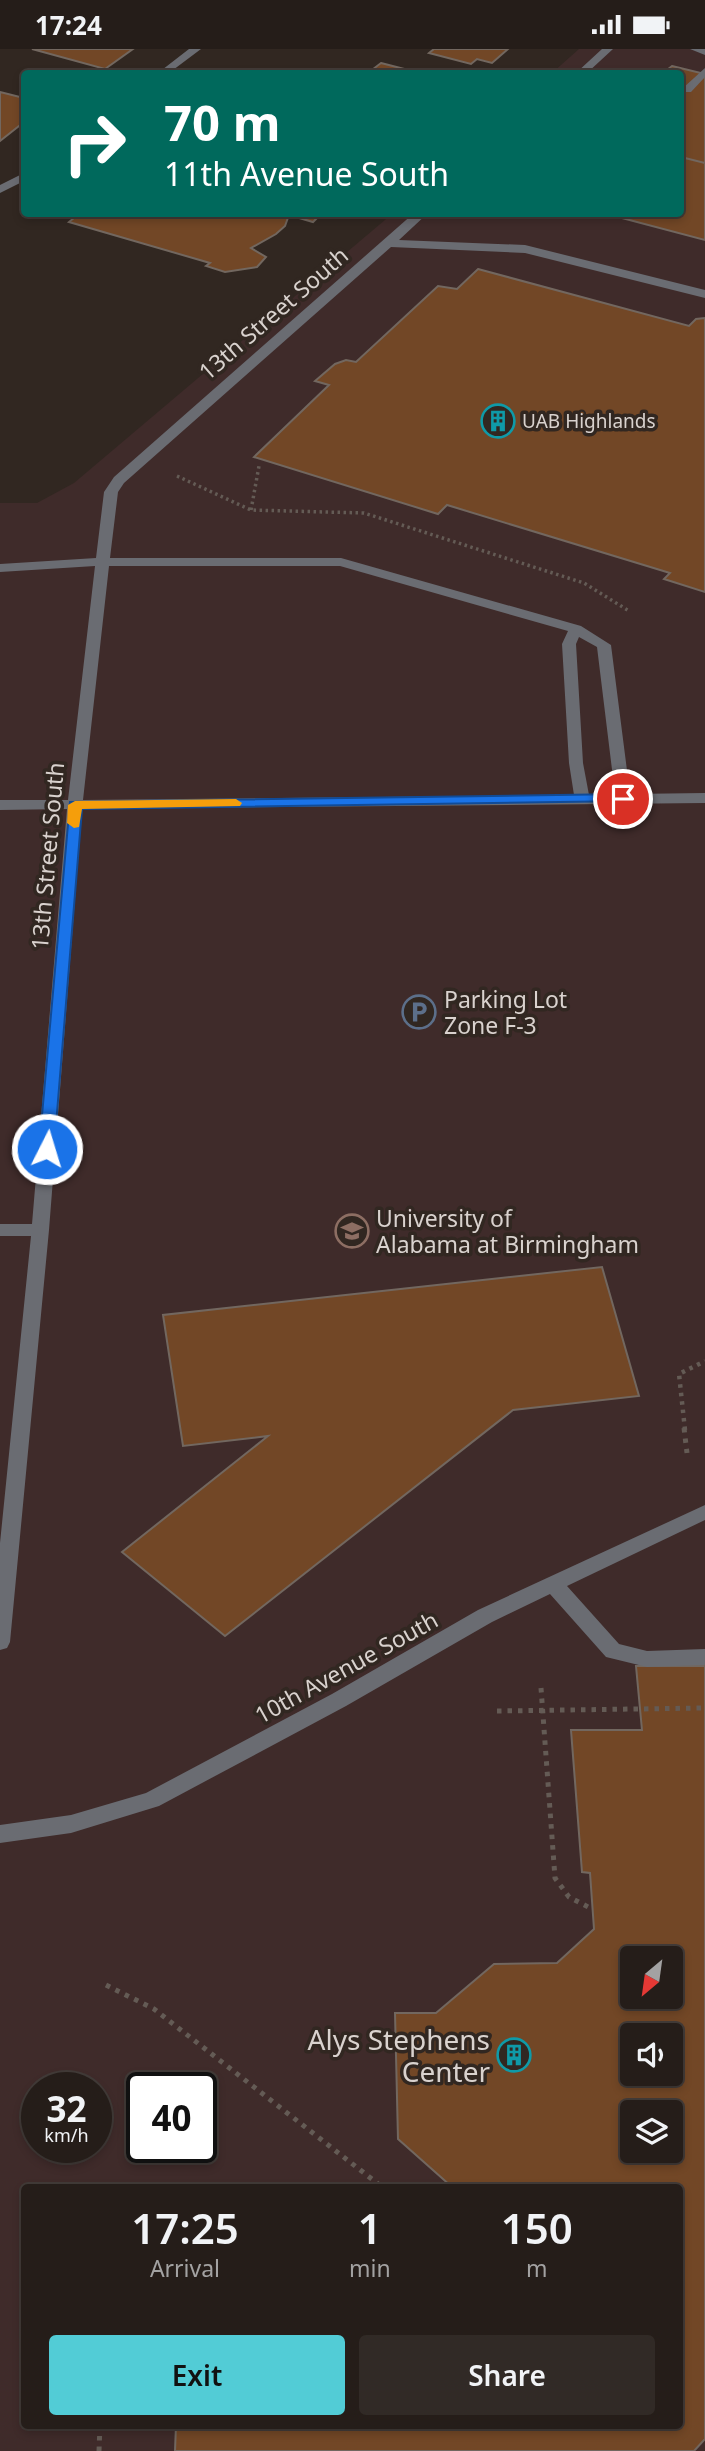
<!DOCTYPE html>
<html lang="en">
<head>
<meta charset="utf-8">
<style>
  :root { --surface:#251d19; --page:#312a26; --text:#f1f3f6; --muted:#a3a2a2; --line:#423b38; --accent:#52ccd6 }
  body { margin:0; font-family:"Noto Sans",sans-serif; background:var(--page); color:var(--text); height:100vh; display:flex; flex-direction:column; font-size:26px; white-space:nowrap }
  * { box-sizing:border-box; margin:0 }
  p { font-size:23px; color:var(--muted) }
  .icon { flex:none; width:38px; height:38px; fill:none; stroke:currentColor; stroke-width:2; stroke-linecap:round; stroke-linejoin:round }
  .map { position:relative; flex:1; overflow:hidden }
  .sheet { position:absolute; left:21px; top:2135px; width:662px; height:245px; display:flex; flex-direction:column; background:var(--surface); border-radius:7px; box-shadow:0 4px 10px #0003,0 0 0 2px var(--line) }
  .sheet>* { flex:none }
  .hud { position:absolute; left:21px; top:21px; width:663px; height:147px; border-radius:7px; box-shadow:0 4px 10px #0003,0 0 0 2px var(--line); background:#00695c; color:#fff; overflow:hidden }
  .needle { width:46px; rotate:209deg }
  .controls { position:absolute; left:620px; top:1897px; display:grid; gap:14px }
  .controls a { display:grid; place-items:center; width:63px; height:63px; border-radius:7px; background:var(--surface); box-shadow:0 4px 10px #0003,0 0 0 2px var(--line); font-size:35px }
  .speed { position:absolute; left:21px; top:2023px; display:flex; gap:14px; font-size:35px; font-weight:700; text-align:center }
  .speed>* { display:grid; place-content:center; width:91px; height:91px; border-radius:50%; background:var(--surface); box-shadow:0 4px 10px #0003,0 0 0 2px var(--line); line-height:1 }
  .speed small { font-size:18px; font-weight:400 }
  .speed .limit { border:4px solid #111; border-radius:10px; background:#fff; color:#111 }
  .pin { position:absolute; display:grid; place-items:center; width:60px; height:60px; color:#fff; margin:-30px; border:4px solid #fff; border-radius:50%; box-shadow:0 2px 7px #0007 }
  .me { position:absolute; width:77px; margin:-38px; rotate:5deg; stroke-linejoin:round; filter:drop-shadow(0 0 5px #0008) }
  .turn { display:flex; align-items:center; gap:24px; height:147px; padding:0 28px; font-size:32px }
  .turn .icon { width:91px; height:91px; stroke-width:2.5 }
  .turn b { display:block; font-size:49px; line-height:60px }
  .eta { display:flex; justify-content:space-evenly; align-items:center; height:119px; text-align:center }
  .eta b { font-size:42px; font-weight:600; line-height:49px }
  .cta { display:flex; gap:14px; margin-top:auto; padding:14px 28px }
  .cta a { flex:1; height:80px; border-radius:7px; background:var(--accent); color:#111; font-size:28px; font-weight:600; line-height:80px; text-align:center }
  .cta a+a { background:var(--page); color:var(--text) }
  .status { display:flex; justify-content:space-between; align-items:center; height:49px; padding:0 35px; background:var(--surface); direction:ltr }
  .status svg { height:19px; fill:currentColor }
  .map>svg:first-child { display:block }
  .education { fill:#3f2b2a; fill-rule:evenodd }
  .building { fill:#724726; stroke:#72675f; stroke-width:2; fill-rule:evenodd }
  .lines { fill:none; stroke-linecap:round; stroke-linejoin:round }
  .path-far2 { stroke:#645b55; stroke-width:3.5; stroke-dasharray:2.5 3.5; stroke-linecap:butt }
  .path-far1 { stroke:#645b55; stroke-width:4.5; stroke-dasharray:3.5 5; stroke-linecap:butt }
  .path { stroke:#645b55; stroke-width:5; stroke-dasharray:4.5 6; stroke-linecap:butt }
  .minor { fill:#6a6c72; fill-rule:evenodd }
  .route { fill:#1a73e8; stroke:#114b97; stroke-width:2 }
  .slow { fill:#f59e0b }
  .labels { text-anchor:middle; dominant-baseline:central; stroke-width:7; stroke-linejoin:round; paint-order:stroke }
  .far-poi-label { font-size:19px; fill:#d9d2ce; stroke:#312721; text-anchor:start }
  .street-label { font-size:23px; fill:#d9d2ce; stroke:#312721 }
  .poi-label { font-size:23px; fill:#d9d2ce; stroke:#312721; text-anchor:start }
  .near-poi-label { font-size:28px; fill:#d9d2ce; stroke:#312721; text-anchor:end }
</style>
</head>
<body>
<div class="status"><b>17:24</b><svg viewBox="0 0 49 12"><path d="M0 12V9h3v3zM5 12V6h3v6zM10 12V3h3v9zM15 12V0h3v12zM26 1h20v11H26zM47 4h2v5h-2z"/></svg></div>
<div class="map">
<svg width="705" height="2402" viewBox="0 0 705 2402">
  <rect width="100%" height="100%" fill="#312721"/>
  <path class="education" d="M579,0H705V2402H0V454H37L74,434L392,165L681,164V24H552ZM632,1909H670V1948H632ZM632,1986H670V2025H632ZM37,2039H96V2098H37ZM142,2039H201V2098H142ZM632,2063H670V2102H632ZM24,2138H679V2376H24Z"/>
  <path class="building" d="M32,0H133L105,20Z
    M434,0H508L492,14L477,10L471,15L429,4Z
    M381,14L420,24H368Z
    M672,17L705,25V114L681,108V24H663Z
    M0,43L24,49V73L0,92Z
    M681,108L705,114V191L603,164H681Z
    M80,164H322L313,173L289,166L285,177L276,185L251,199L266,208L257,218L225,223L206,217L210,214L69,173Z
    M478,220L689,277L696,270L705,269V543L664,530L670,524L447,456L438,465L254,408L329,336L315,332L335,315L346,311L356,313L438,237L457,240Z
    M602,1218L639,1347L513,1361L225,1587L122,1503L268,1387L183,1397L163,1266Z
    M636,1617H705V2390L694,2402H175L176,2376H679V2138H452L398,2090L395,1964H436L494,1915L557,1914L594,1880L590,1824L582,1823L571,1681H642ZM632,1909H670V1948H632ZM632,1986H670V2025H632ZM632,2063H670V2102H632Z"/>
  <g class="lines">
    <path class="path-far2" d="M177,427L251,461L364,464L584,534L629,562
      M251,461L259,417"/>
    <path class="path-far1" d="M685,1381L679,1325L705,1312"/>
    <path class="path" d="M684,1379L687,1404
      M541,1639L555,1829L569,1848L592,1860
      M497,1662L705,1659
      M106,1936L154,1960L382,2138
      M99,2402L100,2376"/>
    <path class="minor" d="M189,0H201L169,24H158Z
      M602,0H613L587,24H576Z
      M690,0H705V6Z
      M705,19V28L691,43H683V39Z
      M24,124V132L0,144V136Z
      M414,164H428L399,191L525,196L705,241V249L525,204L391,198L124,434L118,443L110,509H341L581,577L611,596L630,745L705,744V754L82,760L49,1181L10,1593L7,1599L0,1601V1494L31,1187H0V1175H32L67,760L0,761V751H68L95,517L0,523V515L96,509L104,443L114,428ZM109,517H340L568,582L562,595L569,714L574,746L83,751ZM579,588L597,598L615,745L589,746L583,714L576,595Z
      M705,1456V1471L567,1537L619,1595L647,1602L705,1600V1616L647,1618L606,1608L550,1545L492,1573L346,1657L159,1757L71,1784L0,1794V1776L71,1766L146,1744L332,1645L478,1561Z"/>
  </g>
  <path class="route" d="M623,745L630,750L628,752L82,760L54,1100L52,1104H41L39,1100L70,753Z"/>
  <path class="slow" d="M236,750L242,754L240,757L82,760L79,778L74,779L67,774L68,756L75,752Z"/>
  <defs>
    <symbol id="building-ring" viewBox="-11 -11 22 22"><circle r="9.5" fill="#312721" stroke="#0f9aa8" stroke-width="1.5"/><path d="M-4-6H4V6H1V3H-1V6H-4ZM-2.5-4.3h1.7v1.8h-1.7ZM.8-4.3h1.7v1.8H.8ZM-2.5-1h1.7V.8h-1.7ZM.8-1h1.7V.8H.8Z" fill="#0f9aa8"/></symbol>
    <symbol id="parking-ring" viewBox="-11 -11 22 22"><circle r="9.5" fill="#312721" stroke="#5c6f8a" stroke-width="1.5"/><path d="M-3.5-5.5H1a3.5 3.5 0 0 1 0 7H-1V5.5H-3.5ZM-1-3.4V-.6H.8a1.4 1.4 0 0 0 0-2.8Z" fill="#5c6f8a"/></symbol>
    <symbol id="university-ring" viewBox="-11 -11 22 22"><circle r="9.5" fill="#312721" stroke="#8d6e63" stroke-width="1.5"/><path d="M0-5L7-2L0 1L-7-2ZM-4 1L0 2.5L4 1V4Q0 6-4 4Z" fill="#8d6e63"/></symbol>
  </defs>
  <g fill-rule="evenodd">
    <use href="#building-ring" x="479" y="353" width="38" height="38"/>
    <use href="#parking-ring" x="400" y="944" width="38" height="38"/>
    <use href="#university-ring" x="333" y="1163" width="38" height="38"/>
    <use href="#building-ring" x="495" y="1987" width="38" height="38"/>
  </g>
  <g class="labels">
    <g class="far-poi-label">
      <text x="522" y="372">UAB Highlands</text>
    </g>
    <g class="street-label">
      <text transform="translate(273 264) rotate(-41)">13th Street South</text>
      <text transform="translate(47 807) rotate(-85)">13th Street South</text>
      <text transform="translate(346 1618) rotate(-29)">10th Avenue South</text>
    </g>
    <g class="poi-label">
      <text x="444" y="950">Parking Lot<tspan x="444" dy="26">Zone F-3</tspan></text>
      <text x="376" y="1169">University of<tspan x="376" dy="26">Alabama at Birmingham</tspan></text>
    </g>
    <g class="near-poi-label">
      <text x="490" y="1990">Alys Stephens<tspan x="490" dy="32">Center</tspan></text>
    </g>
  </g>
</svg>
<div class="controls">
<a><svg class="needle" viewBox="-14 -14 28 28"><path d="M0-13l5 13h-10z" fill="#e53935"/><path d="M0 13l5-13h-10z" fill="#a3a2a2"/></svg></a>
<a><svg class="icon" aria-label="sound" viewBox="0 0 24 24"><path d="M4 9h4l5-4v14l-5-4H4zM17 9q2 3 0 6"/></svg></a>
<a><svg class="icon" aria-label="layers" viewBox="0 0 24 24"><path d="M12 4l9 5-9 5-9-5zM3 14l9 5 9-5"/></svg></a>
</div>
<div class="speed"><div>32<small>km/h</small></div><div class="limit">40</div></div>
<div class="pin" style="left:623px;top:750px;background:#d93025"><svg class="icon" aria-label="arrive" viewBox="0 0 24 24"><path d="M6 21V4h12l-3 4 3 4H6"/></svg></div>
<svg class="me" style="left:47px;top:1100px" viewBox="-20 -20 40 40"><circle r="17" fill="#1a73e8" stroke="#fff" stroke-width="3"/><path d="M0-11L8 9 0 5-8 9z" fill="#fff"/></svg>
<div class="hud">
<div class="turn"><svg class="icon" aria-label="right" viewBox="0 0 24 24"><path d="M7 20v-9h11M14 6l5 5-5 5"/></svg><div><b>70 m</b>11th Avenue South</div></div>
</div>
<section class="sheet">
<div class="eta">
<div><b>17:25</b><p>Arrival</p></div>
<div><b>1</b><p>min</p></div>
<div><b>150</b><p>m</p></div>
</div>
<div class="cta"><a>Exit</a><a>Share</a></div>
</section>
</div>
</body>
</html>
